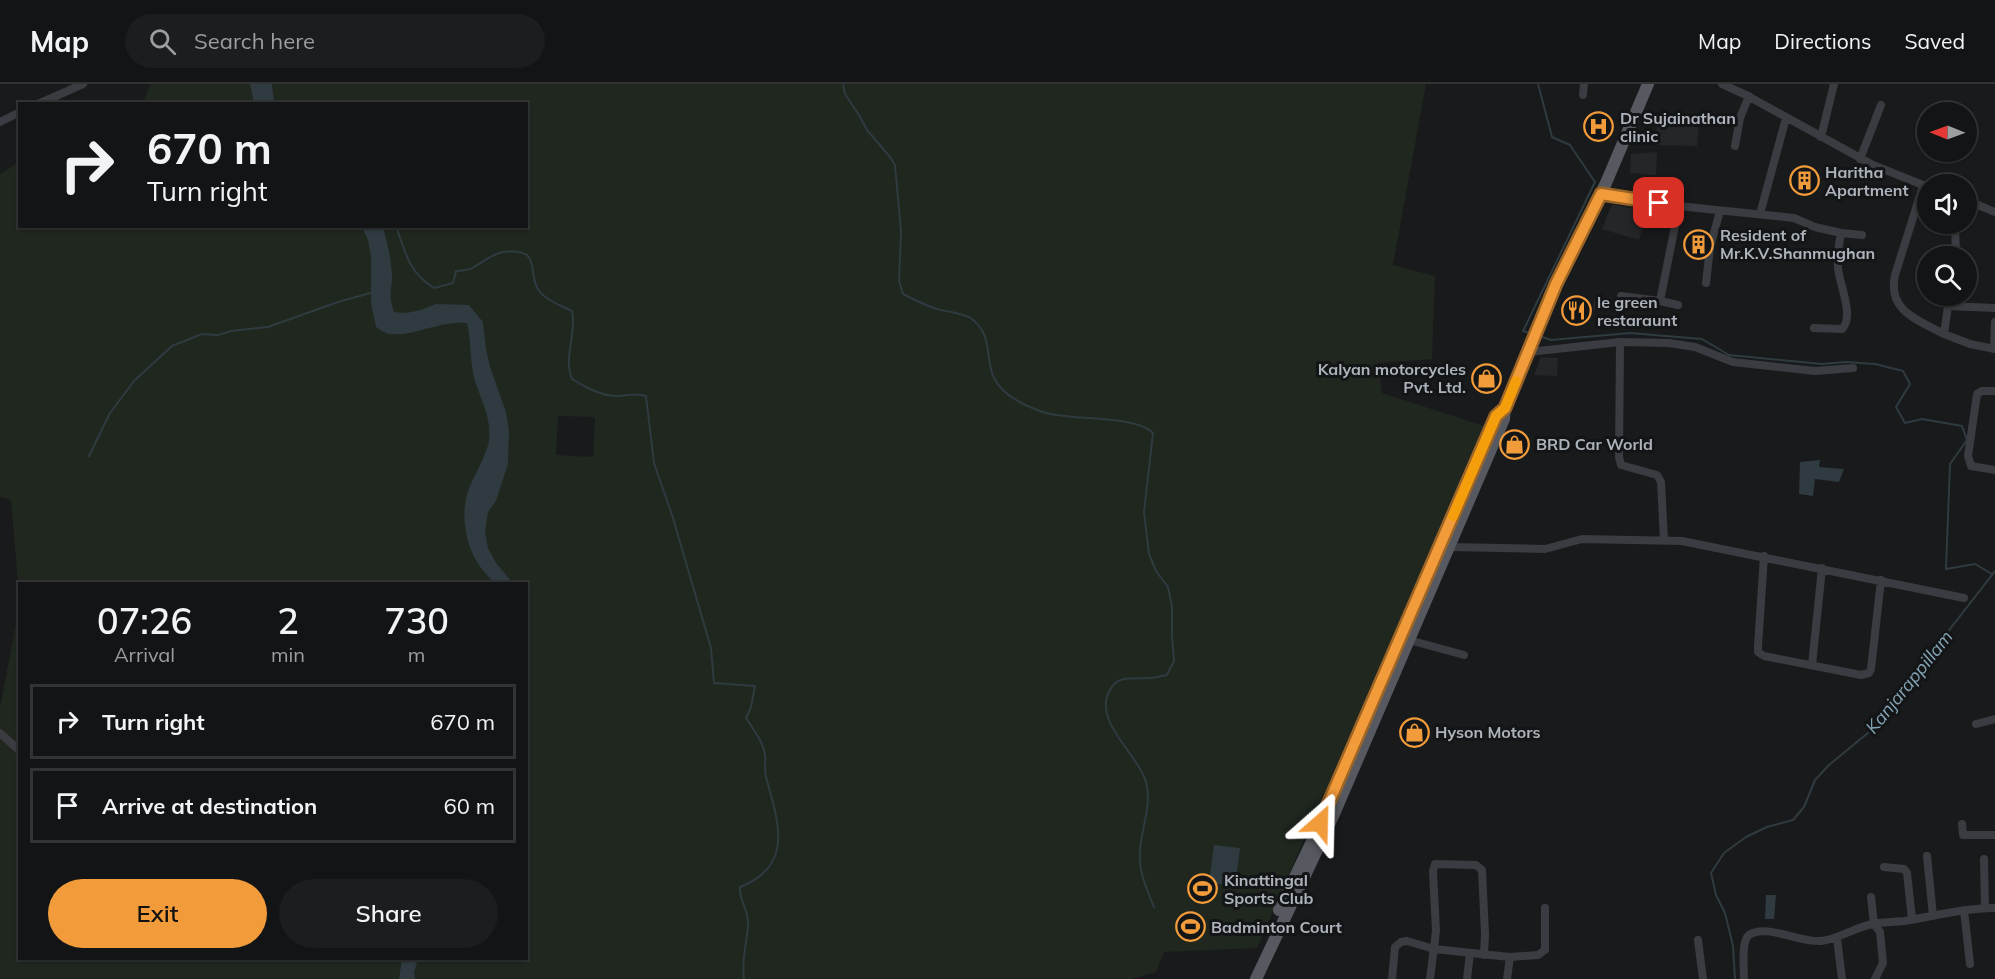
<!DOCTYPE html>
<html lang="en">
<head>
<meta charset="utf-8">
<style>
  :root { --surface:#131415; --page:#1c1d1e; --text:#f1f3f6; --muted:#9d9ea0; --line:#323334; --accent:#f29b3b }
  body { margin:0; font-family:Mulish,sans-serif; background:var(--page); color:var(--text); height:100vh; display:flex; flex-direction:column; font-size:22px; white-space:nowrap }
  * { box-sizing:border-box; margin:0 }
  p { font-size:20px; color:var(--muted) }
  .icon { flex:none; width:33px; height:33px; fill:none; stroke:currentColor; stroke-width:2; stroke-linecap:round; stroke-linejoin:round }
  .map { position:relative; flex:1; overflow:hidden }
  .panel { position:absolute; left:18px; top:498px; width:510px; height:378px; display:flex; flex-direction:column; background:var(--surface); border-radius:0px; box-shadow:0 2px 4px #0004,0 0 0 2px var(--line) }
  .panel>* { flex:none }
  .guide { position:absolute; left:18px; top:18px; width:510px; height:126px; border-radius:0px; box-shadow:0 2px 4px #0004,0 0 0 2px var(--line); background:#131415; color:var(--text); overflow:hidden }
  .needle { width:39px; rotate:271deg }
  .controls { position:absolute; left:1917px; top:18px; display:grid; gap:12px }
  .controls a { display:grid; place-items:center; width:60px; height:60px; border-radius:50%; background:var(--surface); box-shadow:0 2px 4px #0004,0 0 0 2px var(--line); font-size:30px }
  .pin { position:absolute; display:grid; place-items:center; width:51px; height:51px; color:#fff; margin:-26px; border-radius:12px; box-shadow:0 3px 9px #0006 }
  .me { position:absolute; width:66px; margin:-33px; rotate:25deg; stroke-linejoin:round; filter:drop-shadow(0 0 4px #0008) }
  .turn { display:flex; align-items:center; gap:21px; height:126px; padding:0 30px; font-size:27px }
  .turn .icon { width:78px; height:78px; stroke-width:2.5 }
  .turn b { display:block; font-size:42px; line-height:51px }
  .eta { display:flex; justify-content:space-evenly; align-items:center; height:102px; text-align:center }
  .eta b { font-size:36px; font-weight:600; line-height:42px }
  .primary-button { display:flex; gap:12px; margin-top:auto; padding:12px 30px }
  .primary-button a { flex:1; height:69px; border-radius:36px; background:var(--accent); color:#111; font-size:24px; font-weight:600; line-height:69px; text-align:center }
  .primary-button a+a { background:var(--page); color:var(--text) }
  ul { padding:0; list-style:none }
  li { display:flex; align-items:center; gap:18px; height:75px; margin:0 12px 9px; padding:0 18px; border:3px solid var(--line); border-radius:0px }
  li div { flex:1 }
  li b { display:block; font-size:22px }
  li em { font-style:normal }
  header { display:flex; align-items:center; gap:36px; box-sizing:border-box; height:84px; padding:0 30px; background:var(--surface); border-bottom:2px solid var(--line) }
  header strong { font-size:28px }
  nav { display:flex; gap:33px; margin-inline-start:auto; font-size:21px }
  .search { width:420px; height:54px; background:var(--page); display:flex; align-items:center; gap:15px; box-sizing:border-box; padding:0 21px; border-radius:33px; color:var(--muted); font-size:22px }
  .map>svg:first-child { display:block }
  .built { fill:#252629 }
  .green { fill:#1f271f; fill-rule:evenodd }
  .water { fill:#2f3b40 }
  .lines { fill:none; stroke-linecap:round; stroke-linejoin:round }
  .stream { stroke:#2f3b40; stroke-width:2 }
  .street { stroke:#3a3c41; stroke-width:8 }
  .primary { stroke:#565a60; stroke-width:12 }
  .route-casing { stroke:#9d6526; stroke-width:15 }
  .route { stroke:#f29b3b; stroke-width:10 }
  .slow { stroke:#f59e0b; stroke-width:10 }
  .labels { text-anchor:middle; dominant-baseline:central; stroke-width:6; stroke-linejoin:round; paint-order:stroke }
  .poi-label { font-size:16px; font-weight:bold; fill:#acb3bb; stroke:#141517; text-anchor:start }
  .water-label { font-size:18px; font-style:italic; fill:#83a5b5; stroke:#141517 }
</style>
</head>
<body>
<header>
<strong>Map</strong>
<div class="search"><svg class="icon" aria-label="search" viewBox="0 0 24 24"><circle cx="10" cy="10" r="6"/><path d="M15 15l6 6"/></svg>Search here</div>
<nav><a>Map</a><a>Directions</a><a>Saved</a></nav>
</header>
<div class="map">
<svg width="1995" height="895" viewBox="0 0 1995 895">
  <rect width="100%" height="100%" fill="#191a1c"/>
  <path class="built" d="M1657,41L1699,42L1697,62L1655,61Z
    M1657,68L1656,91L1630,89L1631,70Z
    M1612,120L1647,128L1639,156L1602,145Z
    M1595,212L1611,213L1610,227L1593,226Z
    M1541,273L1558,274L1557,292L1534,291Z"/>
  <path class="green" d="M151,0H1426L1393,181L1435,192L1432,275L1378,279L1382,309L1484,342L1257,864L1164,868L1156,888L1130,895H0V624L19,523L20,874H526V500H20L19,511L11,416L0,413V90L19,78L20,142H526V20L134,19L144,15ZM558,332L595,333L593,373L556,371Z"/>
  <path class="water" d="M250,0H272L274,19H254Z
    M362,143H383C387,158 391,174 392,190C392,207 388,211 394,228L406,229L421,226L436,220L469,221L483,238L486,265L490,283L506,328L509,347L508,380L496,417L488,428L485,448L488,464L496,479L513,499H494C488,492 481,485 477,478C464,457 460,425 470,402C475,391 488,367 489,356C492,331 478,312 473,289C470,273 471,256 467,239C441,236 413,253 389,250C385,249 379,245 376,243L371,219V173L368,156Z
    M1820,376L1819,383L1844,385L1839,398L1815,395L1813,412L1799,410L1800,378Z
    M1214,761L1240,764L1235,802L1209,799Z
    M1766,811H1776L1774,835H1765Z
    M402,875H418L414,888L415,895H399Z"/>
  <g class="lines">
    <path class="stream" d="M843,0L845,10L859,31L867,46L890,73L895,81L901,148L899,197L903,210C914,216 925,221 937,225C947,228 964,229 972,235C994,253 984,272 994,294C1002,310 1021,320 1037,326C1065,338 1136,330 1153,349L1144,428L1149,470L1156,487L1168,503L1172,523V551L1174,577L1167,591C1161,592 1155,594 1149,594C1135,595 1119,591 1111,604C1090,636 1138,669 1146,698C1152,721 1142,742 1140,766C1138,786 1146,804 1154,823
      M396,142C406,169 408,188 434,204L453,199L456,187C461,187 466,186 470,185C481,180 491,170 503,168C545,163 525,190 540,208C547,217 562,222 572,227C577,250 563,273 572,295C585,303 601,312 617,312C628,312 636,308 646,312L654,379L673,434L711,564L714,599L755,602L751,623L746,634C753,645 763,657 765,671C766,678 764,686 766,693C778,737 795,782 740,803C739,818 749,825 748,841C747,860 741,876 744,895
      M1530,249L1523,247L1595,98L1570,61L1552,53L1538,0
      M1542,253L1551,256L1630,249L1702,255L1729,271L1822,280L1846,278L1875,280L1903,287L1910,300L1896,323L1905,339L1922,335L1962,342L1967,356L1950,380L1946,485L1975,480L1992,490
      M89,372L110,329L134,297L172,262L202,250L218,251L231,247L268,243L338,218L374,208
      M1735,895L1733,862L1725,829L1716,811L1711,789L1724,769L1746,753L1767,743L1793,736L1804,723L1815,696L1829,681L1880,639L1898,618L1915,590L1995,487"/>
    <path class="street" d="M1722,0L1746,11L1873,81L1928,103
      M1583,11L1584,0
      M38,20L83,0
      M0,38L20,28
      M1821,53L1834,0
      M1735,62L1740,34L1749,12
      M1860,75L1881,21
      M1923,102L1895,191C1887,227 1918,236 1944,250
      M1601,110L1678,122L1794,134L1815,143L1841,149C1839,160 1837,172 1838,184C1839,199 1855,233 1842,245L1814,244
      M1966,116L1995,128
      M1760,130L1786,34
      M1955,140L1956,172
      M1841,149L1862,151
      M1706,199L1710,163L1720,127
      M1621,212L1660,217L1679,122
      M1950,212L1948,222L1995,224
      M1660,217L1678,221
      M1948,222L1944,250L1970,260L1995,265
      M1620,258L1619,373L1621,381L1657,391L1661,398L1664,456
      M1994,265L1995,238
      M1529,268L1620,258L1669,259L1695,263L1733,278L1815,287L1853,284
      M1995,307H1982L1977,310L1968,372L1971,382L1995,386
      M1450,463L1545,465L1582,455L1682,457L1964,514
      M1764,472L1758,562V568L1764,572L1861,591L1869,589L1871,585L1881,496
      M1409,556L1464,571
      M1812,581L1822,484
      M1976,640L1995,635
      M0,649L20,667
      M1962,740L1963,751H1995
      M1927,772L1933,832
      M1984,775L1985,824
      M1884,783L1904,785L1907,789L1912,835
      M1871,813L1874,840L1880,848L1883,879L1875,895
      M1964,826L1970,880
      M1837,854L1842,895
      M1698,856L1703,895
      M1510,873L1538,871L1545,866V824
      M1392,895L1395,863L1401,858L1407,857L1434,865L1510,873L1507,895
      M1430,895L1436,847L1433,787L1435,780L1476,781L1482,786L1485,850L1484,871
      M1467,895L1470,869
      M1744,895C1744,885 1741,857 1749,851C1765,839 1801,859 1821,857C1839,855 1855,843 1873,840C1883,838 1894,838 1904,837C1935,832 1964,824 1995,824"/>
    <path class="primary" d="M1279,826L1329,722L1496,332L1505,324
      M1256,895L1334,730L1504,335L1505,324L1556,200L1606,99L1648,0"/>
  </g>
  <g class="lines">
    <defs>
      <path id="route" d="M1320,739L1496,332L1505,324L1556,200L1601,110L1659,119"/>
    </defs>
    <use href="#route" class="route-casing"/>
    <use href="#route" class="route"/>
    <path class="slow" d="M1453,432L1496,332L1505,324L1516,297"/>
  </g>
  <defs>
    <symbol id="hospital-ring" viewBox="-11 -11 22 22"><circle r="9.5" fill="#141517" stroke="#f29b3b" stroke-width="1.5"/><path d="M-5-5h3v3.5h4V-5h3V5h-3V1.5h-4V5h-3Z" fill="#f29b3b"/></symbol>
    <symbol id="building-ring" viewBox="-11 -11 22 22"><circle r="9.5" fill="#141517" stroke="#f29b3b" stroke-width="1.5"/><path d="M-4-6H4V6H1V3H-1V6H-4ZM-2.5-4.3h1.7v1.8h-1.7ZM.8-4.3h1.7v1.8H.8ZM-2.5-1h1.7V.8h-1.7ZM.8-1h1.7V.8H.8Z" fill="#f29b3b"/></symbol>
    <symbol id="restaurant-ring" viewBox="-11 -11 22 22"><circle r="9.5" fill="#141517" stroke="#f29b3b" stroke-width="1.5"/><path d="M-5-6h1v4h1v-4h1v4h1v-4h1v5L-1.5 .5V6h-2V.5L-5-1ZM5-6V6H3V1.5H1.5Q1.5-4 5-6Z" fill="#f29b3b"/></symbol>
    <symbol id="shop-ring" viewBox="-11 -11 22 22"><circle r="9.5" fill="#141517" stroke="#f29b3b" stroke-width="1.5"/><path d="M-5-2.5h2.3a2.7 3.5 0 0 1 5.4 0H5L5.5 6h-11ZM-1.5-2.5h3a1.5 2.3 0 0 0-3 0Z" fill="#f29b3b"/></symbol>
    <symbol id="stadium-ring" viewBox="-11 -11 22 22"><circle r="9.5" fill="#141517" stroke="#f29b3b" stroke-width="1.5"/><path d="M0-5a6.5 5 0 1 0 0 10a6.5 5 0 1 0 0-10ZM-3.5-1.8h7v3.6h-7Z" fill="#f29b3b"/></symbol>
  </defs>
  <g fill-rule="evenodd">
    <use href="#hospital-ring" x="1582" y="26" width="33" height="33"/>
    <use href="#building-ring" x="1788" y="80" width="33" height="33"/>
    <use href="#building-ring" x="1682" y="144" width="33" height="33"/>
    <use href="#restaurant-ring" x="1560" y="210" width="33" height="33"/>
    <use href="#shop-ring" x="1470" y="278" width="33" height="33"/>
    <use href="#shop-ring" x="1498" y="344" width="33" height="33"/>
    <use href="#shop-ring" x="1398" y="632" width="33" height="33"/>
    <use href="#stadium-ring" x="1186" y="788" width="33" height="33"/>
    <use href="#stadium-ring" x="1174" y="826" width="33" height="33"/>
  </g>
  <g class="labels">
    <g class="poi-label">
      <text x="1620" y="34">Dr Sujainathan<tspan x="1620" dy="18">clinic</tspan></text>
      <text x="1825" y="88">Haritha<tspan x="1825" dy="18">Apartment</tspan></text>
      <text x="1720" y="151">Resident of<tspan x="1720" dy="18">Mr.K.V.Shanmughan</tspan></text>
      <text x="1597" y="218">le green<tspan x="1597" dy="18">restaraunt</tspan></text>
      <text x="1466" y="285" text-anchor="end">Kalyan motorcycles<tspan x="1466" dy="18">Pvt. Ltd.</tspan></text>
      <text x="1536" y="360">BRD Car World</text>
      <text x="1435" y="648">Hyson Motors</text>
      <text x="1224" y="796">Kinattingal<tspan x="1224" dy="18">Sports Club</tspan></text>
      <text x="1211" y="843">Badminton Court</text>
    </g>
    <g class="water-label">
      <text transform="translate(1909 598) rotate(-51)">Kanjarappillam</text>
    </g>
  </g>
</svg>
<div class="controls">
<a><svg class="needle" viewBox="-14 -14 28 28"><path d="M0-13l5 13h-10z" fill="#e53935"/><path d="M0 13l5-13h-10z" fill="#9d9ea0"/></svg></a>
<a><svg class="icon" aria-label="sound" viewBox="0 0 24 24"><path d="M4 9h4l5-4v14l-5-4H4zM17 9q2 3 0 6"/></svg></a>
<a><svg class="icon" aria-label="search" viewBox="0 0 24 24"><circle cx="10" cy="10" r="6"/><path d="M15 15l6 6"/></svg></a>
</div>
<div class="pin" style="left:1659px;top:119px;background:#d93025"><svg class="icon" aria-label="arrive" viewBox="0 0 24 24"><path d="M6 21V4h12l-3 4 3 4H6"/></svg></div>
<svg class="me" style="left:1320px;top:739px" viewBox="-20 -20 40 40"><path d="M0-17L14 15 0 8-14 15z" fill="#f29b3b" stroke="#fff" stroke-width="4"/></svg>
<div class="guide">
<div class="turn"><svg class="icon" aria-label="right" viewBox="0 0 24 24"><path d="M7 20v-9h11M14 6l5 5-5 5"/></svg><div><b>670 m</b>Turn right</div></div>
</div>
<section class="panel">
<div class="eta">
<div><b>07:26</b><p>Arrival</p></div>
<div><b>2</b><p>min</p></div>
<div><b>730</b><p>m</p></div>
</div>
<ul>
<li><svg class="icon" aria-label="right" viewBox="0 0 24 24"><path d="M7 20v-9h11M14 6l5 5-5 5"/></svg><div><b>Turn right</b></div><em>670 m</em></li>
<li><svg class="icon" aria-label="arrive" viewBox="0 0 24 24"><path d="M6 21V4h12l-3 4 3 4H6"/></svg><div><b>Arrive at destination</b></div><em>60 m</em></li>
</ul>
<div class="primary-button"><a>Exit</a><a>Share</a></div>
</section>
</div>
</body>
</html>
